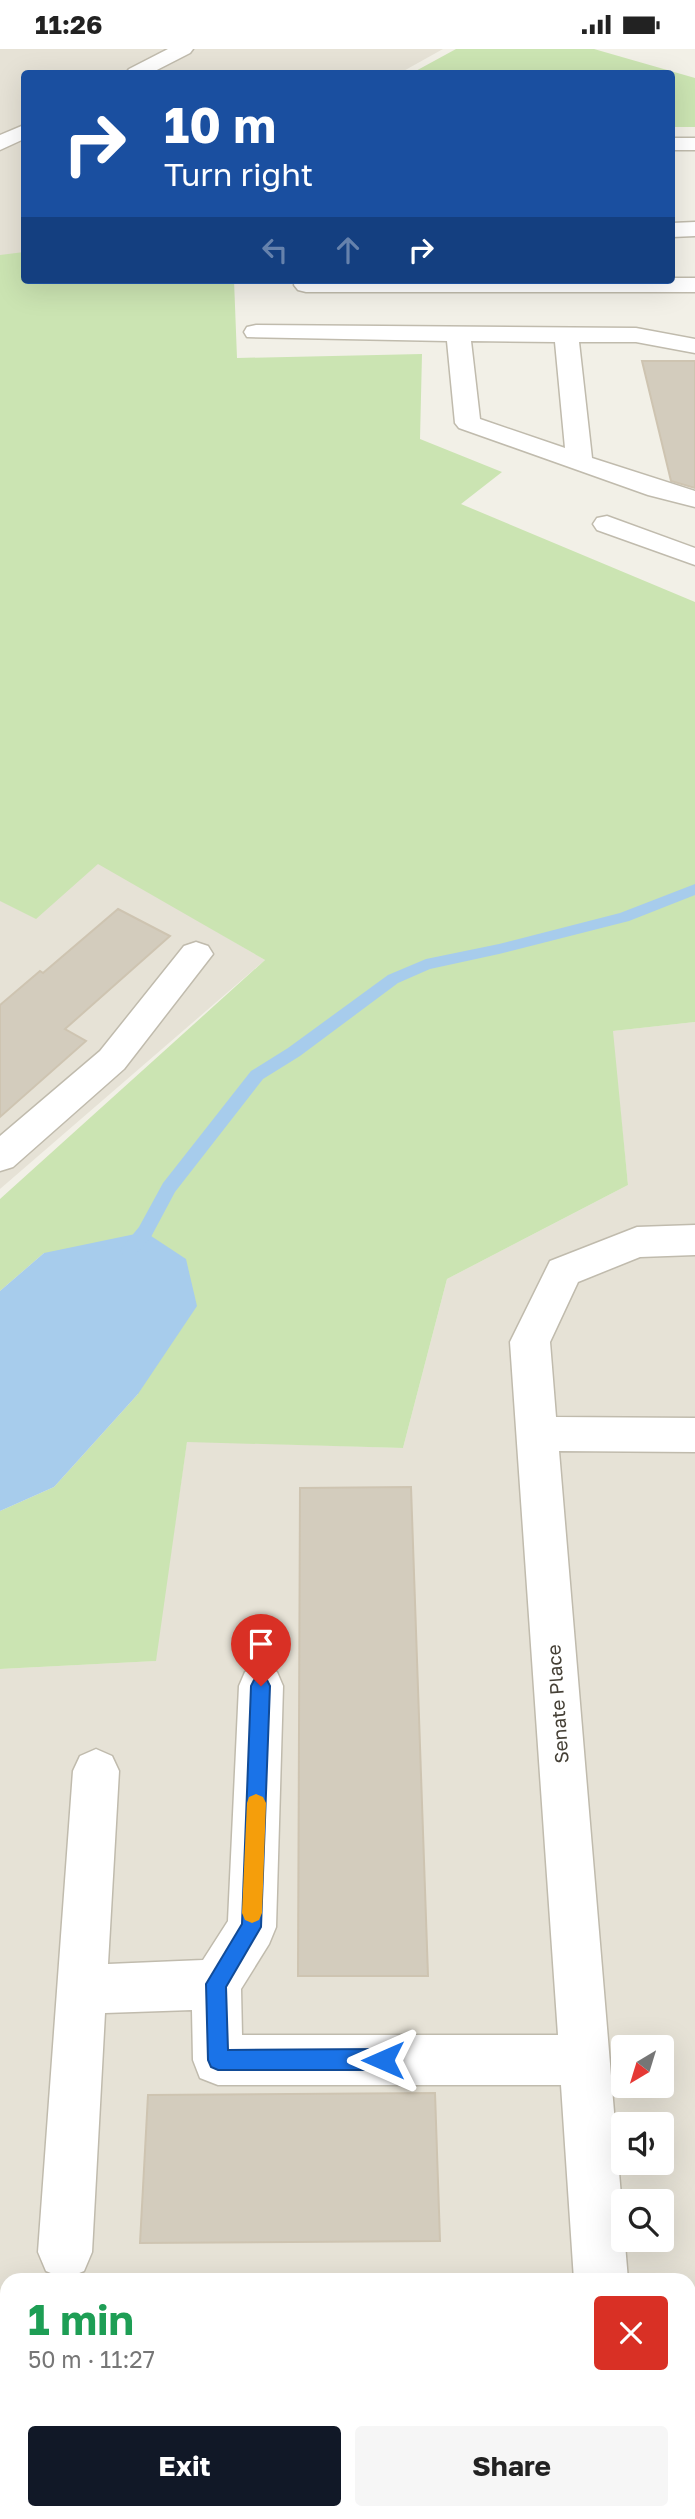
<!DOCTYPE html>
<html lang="en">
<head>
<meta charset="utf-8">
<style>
  :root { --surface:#fff; --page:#f6f6f6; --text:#222; --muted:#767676; --accent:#111827 }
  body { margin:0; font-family:"Golos Text",sans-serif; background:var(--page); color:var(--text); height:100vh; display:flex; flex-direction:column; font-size:26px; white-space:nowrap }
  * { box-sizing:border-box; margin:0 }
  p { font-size:23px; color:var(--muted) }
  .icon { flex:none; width:38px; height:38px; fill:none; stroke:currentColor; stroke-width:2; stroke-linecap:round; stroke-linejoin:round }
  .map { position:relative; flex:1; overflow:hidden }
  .panel { position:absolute; left:0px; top:2224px; width:696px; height:247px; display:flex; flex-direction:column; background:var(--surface); border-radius:21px 21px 0 0; box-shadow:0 7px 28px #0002 }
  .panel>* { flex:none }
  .hud { position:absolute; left:21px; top:21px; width:654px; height:214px; border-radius:7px; box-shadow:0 7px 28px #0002; background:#1a4fa0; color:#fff; overflow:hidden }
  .needle { width:46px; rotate:218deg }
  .tools { position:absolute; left:611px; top:1986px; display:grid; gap:14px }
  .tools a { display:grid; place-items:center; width:63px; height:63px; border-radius:7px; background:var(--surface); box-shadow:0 7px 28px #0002; font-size:35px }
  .pin { position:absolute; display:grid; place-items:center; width:60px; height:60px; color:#fff; margin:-72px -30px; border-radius:50% 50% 50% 0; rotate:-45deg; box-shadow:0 0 7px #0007 }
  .pin .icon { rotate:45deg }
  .me { position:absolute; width:77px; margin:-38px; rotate:270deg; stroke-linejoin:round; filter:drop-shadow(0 0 5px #0008) }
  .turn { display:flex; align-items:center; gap:24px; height:147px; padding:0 28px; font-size:32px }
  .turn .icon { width:91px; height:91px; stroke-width:2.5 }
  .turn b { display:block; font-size:49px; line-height:60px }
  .lanes { display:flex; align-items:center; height:66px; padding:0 28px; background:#0003; justify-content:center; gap:35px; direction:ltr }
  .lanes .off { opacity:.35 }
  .round { display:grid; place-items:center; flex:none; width:74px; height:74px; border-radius:7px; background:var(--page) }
  .overview { display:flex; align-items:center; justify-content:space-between; height:119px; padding:0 28px }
  h1 { font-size:42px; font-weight:700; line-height:52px; color:#1e9e55 }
  .button { display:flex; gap:14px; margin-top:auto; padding:14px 28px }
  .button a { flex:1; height:80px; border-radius:7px; background:var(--accent); color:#fff; font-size:28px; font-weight:700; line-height:80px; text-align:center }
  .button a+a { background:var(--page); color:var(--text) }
  .status { display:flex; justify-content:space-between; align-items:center; height:49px; padding:0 35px; background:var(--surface); direction:ltr }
  .status svg { height:19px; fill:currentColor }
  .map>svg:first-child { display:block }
  .residential { fill:#e6e2d6; fill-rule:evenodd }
  .green { fill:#cbe4b2 }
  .water { fill:#a7ccec }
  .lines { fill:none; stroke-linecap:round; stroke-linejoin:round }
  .stream { fill:#a7ccec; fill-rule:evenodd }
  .building { fill:#d3ccbd; stroke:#cec4b1; stroke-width:2 }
  .minor-casing { stroke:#c0bbad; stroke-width:3 }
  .minor { fill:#fff; fill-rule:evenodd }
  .route { fill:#1a73e8; stroke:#114b97; stroke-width:2 }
  .slow { fill:#f59e0b }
  .labels { text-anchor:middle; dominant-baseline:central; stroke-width:5; stroke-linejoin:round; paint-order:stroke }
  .street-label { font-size:19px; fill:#454036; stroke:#fff }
</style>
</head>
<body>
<div class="status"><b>11:26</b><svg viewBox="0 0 49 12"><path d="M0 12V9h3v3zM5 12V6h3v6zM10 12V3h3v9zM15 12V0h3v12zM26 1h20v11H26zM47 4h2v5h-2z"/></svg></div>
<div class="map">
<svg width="695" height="2470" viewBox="0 0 695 2470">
  <rect width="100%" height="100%" fill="#f2f0e7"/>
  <path class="residential" d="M0,0H443L400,24H24V231L0,253Z
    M0,755L265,911L0,1140Z
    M695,973V2470H0V1620L155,1612L187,1392L403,1399L447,1230L628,1136L612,982ZM623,1998H662V2037H623ZM623,2076H662V2114H623ZM623,2152H662V2191H623ZM7,2231H690V2464H7Z"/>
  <path class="green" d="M456,0H594L695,29V78H672V24H412Z
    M24,203V231H234L237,309L422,305L420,390L502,423L461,455L695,553V973L613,982L628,1136L447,1230L403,1399L187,1393L156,1612L0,1620V1462L54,1438L138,1345L44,1204L0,1242V1150L265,911L98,815L36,870L0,852V206Z"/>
  <path class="water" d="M145,1183L186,1210L197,1257L138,1345L54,1438L0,1462V1242L44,1204Z"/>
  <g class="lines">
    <path class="stream" d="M695,835V846L629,872L499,905L430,920L398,934L300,1007L263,1030L175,1143L151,1188L135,1206H123L120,1201L139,1178L163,1134L251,1022L288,999L388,926L426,910L499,895L620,864Z"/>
  </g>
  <path class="building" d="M642,312H695V439L671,432Z
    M118,860L170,887L65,980L86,992L0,1068V956L40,922L43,924Z
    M411,1438L428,1927H298L300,1439Z
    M435,2044L440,2192L140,2194L148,2046Z"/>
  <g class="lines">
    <defs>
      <path id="minor" d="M168,0H193L190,4L151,24H126L129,20Z
        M24,76V90L0,101V86Z
        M672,89H695V101H672Z
        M695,173V187L672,188V174Z
        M672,229H695V243H306L298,241L294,236L295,231Z
        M256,276L636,279L695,290V304L636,293H579L592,409L695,442V458L648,446L459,379L455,374L447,292L247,288L244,283L247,278ZM471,292L555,293L565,399L480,370Z
        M607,467L695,499V516L597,481L593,475L597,469Z
        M196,893L208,897L213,905L124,1020L13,1118L0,1122V1087L100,1002L184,897Z
        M695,1176V1206L640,1208L578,1233L550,1293L556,1368L695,1369V1403L559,1402L628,2231H574L561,2036H218L200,2029L193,2011L192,1961L105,1964L92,2203L84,2222L65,2230L46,2222L38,2203L73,1722L80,1707L96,1700L112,1707L119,1722L108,1915L203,1911L228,1872L239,1637L245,1623L261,1617L277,1623L283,1637L276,1878L269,1895L241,1940L242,1986H558L510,1293L550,1212L637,1178Z
        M690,2336H695V2392H690Z
        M0,2342H7V2398H0Z
        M159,2464H217V2470H159Z"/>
    </defs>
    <use href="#minor" class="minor-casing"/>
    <use href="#minor" class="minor"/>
  </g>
  <path class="route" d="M261,1629L267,1631L270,1637L261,1878L226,1938L228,2001L383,2000L390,2003L393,2011L390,2018L383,2021H218L211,2018L208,2011L206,1935L242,1875L251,1637L254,1631Z"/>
  <path class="slow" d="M256,1745L263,1748L266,1754L262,1864L259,1871L252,1874L245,1871L242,1864L247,1754L249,1748Z"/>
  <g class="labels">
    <g class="street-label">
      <text transform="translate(557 1655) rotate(-94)">Senate Place</text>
    </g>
  </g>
</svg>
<div class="tools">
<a><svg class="needle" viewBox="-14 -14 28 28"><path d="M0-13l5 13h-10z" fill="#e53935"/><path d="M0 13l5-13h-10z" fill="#767676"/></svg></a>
<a><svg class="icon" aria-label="sound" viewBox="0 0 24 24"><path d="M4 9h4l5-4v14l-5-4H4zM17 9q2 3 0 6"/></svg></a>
<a><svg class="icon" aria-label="search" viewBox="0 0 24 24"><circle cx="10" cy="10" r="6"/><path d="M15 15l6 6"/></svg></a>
</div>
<div class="pin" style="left:261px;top:1637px;background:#d93025"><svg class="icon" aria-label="arrive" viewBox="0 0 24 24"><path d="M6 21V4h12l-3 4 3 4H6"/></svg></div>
<svg class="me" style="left:383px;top:2011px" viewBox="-20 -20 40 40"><path d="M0-17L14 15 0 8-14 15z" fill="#1a73e8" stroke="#fff" stroke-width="4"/></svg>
<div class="hud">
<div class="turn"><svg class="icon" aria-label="right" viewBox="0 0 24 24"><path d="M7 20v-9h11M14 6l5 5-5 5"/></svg><div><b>10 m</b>Turn right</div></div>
<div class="lanes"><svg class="icon off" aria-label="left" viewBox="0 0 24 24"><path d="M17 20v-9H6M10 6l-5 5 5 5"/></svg><svg class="icon off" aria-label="ahead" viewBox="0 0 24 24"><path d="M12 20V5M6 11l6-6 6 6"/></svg><svg class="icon" aria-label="right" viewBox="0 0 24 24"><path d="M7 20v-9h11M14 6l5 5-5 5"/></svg></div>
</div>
<section class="panel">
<div class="overview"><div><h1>1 min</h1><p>50 m · 11:27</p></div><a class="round" style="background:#d93025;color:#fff"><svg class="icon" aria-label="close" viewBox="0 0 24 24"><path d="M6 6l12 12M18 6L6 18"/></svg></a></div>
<div class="button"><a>Exit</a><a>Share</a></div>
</section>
</div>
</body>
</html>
